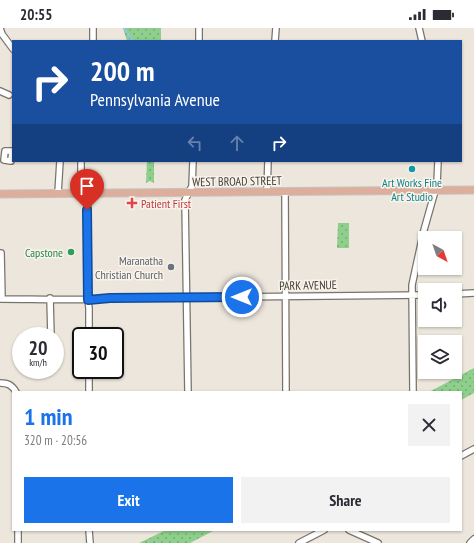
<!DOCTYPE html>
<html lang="en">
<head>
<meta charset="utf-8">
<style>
  :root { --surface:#fff; --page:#f2f2f3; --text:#2b2b33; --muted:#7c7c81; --accent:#1a73e8 }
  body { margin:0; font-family:"PT Sans Narrow",sans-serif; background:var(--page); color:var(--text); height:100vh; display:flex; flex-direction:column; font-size:15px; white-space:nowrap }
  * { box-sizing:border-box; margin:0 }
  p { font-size:13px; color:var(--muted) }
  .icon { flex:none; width:22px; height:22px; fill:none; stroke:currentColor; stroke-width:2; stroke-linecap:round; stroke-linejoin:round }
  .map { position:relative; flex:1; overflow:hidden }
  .drawer { position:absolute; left:12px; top:363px; width:450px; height:140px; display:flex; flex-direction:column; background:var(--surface); border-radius:0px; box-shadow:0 1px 3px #0004 }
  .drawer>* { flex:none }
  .hud { position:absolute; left:12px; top:12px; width:450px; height:122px; border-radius:0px; box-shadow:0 1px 3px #0004; background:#1a4fa0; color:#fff; overflow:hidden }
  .needle { width:26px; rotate:140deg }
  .fabs { position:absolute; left:418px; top:203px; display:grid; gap:8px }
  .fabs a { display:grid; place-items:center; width:44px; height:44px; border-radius:0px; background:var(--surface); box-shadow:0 1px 3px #0004; font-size:20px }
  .speed { position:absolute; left:12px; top:299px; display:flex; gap:8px; font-size:20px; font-weight:700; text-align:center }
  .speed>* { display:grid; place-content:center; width:52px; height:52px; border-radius:50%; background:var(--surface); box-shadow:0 1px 3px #0004; line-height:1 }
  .speed small { font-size:10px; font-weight:400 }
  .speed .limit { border:2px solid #111; border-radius:6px; background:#fff; color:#111 }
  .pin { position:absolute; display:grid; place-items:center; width:34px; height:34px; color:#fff; margin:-41px -17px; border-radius:50% 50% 50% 0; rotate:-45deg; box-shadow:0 0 4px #0007 }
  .pin .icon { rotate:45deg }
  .me { position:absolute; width:44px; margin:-22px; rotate:270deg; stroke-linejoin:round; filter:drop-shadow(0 0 3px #0008) }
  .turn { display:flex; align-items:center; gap:14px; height:84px; padding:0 12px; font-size:18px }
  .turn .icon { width:52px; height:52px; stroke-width:2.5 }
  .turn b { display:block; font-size:28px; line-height:34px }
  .lanes { display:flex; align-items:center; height:38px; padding:0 12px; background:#0003; justify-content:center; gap:20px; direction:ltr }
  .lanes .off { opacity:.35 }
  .round { display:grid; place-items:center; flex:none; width:42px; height:42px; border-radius:0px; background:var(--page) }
  .headline { display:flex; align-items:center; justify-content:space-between; height:68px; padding:0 12px }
  h1 { font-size:24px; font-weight:600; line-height:30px; color:var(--accent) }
  .action { display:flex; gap:8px; margin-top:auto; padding:8px 12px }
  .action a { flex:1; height:46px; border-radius:0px; background:var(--accent); color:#fff; font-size:16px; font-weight:600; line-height:46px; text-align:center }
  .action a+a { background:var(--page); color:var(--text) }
  .status { display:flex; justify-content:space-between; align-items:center; height:28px; padding:0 20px; background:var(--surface); direction:ltr }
  .status svg { height:11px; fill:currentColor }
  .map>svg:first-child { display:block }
  .green { fill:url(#green-dots) }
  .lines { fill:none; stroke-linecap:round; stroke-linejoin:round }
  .stream { stroke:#97c2fb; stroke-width:1.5 }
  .minor-casing { stroke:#79746b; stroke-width:8 }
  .major-casing { stroke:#c5c4c3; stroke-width:9 }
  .minor { stroke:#fff; stroke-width:5.5 }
  .major { stroke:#ddae9b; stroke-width:7 }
  .route-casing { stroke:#114b97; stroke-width:10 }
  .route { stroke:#1a73e8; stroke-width:7 }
  .culture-dot { fill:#0f9aa8; stroke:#f9f3ea; stroke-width:1.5 }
  .health-dot { fill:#e0444e; stroke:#f9f3ea; stroke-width:1.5 }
  .leisure-dot { fill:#2e9e5b; stroke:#f9f3ea; stroke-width:1.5 }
  .worship-dot { fill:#6b7280; stroke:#f9f3ea; stroke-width:1.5 }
  .labels { text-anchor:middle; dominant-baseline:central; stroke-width:3; stroke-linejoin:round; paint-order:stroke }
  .street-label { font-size:12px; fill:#3e3c38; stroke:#f9f3ea }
  .culture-label { font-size:12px; fill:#0d838f; stroke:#f9f3ea }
  .health-label { font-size:12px; fill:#be3a42; stroke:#f9f3ea; text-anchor:start }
  .leisure-label { font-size:12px; fill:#27864d; stroke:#f9f3ea; text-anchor:end }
  .worship-label { font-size:12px; fill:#5b616d; stroke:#f9f3ea; text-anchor:end }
</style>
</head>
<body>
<div class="status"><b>20:55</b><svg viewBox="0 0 49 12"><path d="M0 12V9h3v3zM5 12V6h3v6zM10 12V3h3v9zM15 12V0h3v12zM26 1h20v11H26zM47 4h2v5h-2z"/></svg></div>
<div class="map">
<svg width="474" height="515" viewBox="0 0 474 515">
  <defs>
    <pattern id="green-dots" width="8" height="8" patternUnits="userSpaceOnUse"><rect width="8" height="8" fill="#8ecf8b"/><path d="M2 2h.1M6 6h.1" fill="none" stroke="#75a973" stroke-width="1.8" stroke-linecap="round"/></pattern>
  </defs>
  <rect width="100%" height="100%" fill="#ece6dc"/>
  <path class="green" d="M123,0H161V13H127Z
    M147,133H154V155L150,153L146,155Z
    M338,195H349V220H337Z
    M474,340V365L461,372V364H429Z
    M166,502H215L190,515H139Z"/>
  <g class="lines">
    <path class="stream" d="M124,0L133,13"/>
    <defs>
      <path id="minor" d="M0,0L2,6L13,21
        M93,0V13
        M419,0L422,13
        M199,13V0
        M275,13L276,0
        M0,63L9,67
        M5,123H12L11,133L4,132Z
        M81,133V158L88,165L87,265L89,280V308
        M267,163L268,133
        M285,163L286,364
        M58,165L60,133
        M1,225L2,271
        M455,266L474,265
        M50,270L51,308
        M0,271C37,271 73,273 110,270L425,267
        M0,355C8,355 12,357 16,364
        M89,364V342
        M188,364L185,172L192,158L193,133
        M413,364L412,257L424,202L437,156L438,133
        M461,428L474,421
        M18,502V515
        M89,502L90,515
        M349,502L378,515
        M299,515L324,502
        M470,515L474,511"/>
      <path id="major" d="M0,166L474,162"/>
    </defs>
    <use href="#minor" class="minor-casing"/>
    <use href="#major" class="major-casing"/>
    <use href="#minor" class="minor"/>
    <use href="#major" class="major"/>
  </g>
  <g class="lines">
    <defs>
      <path id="route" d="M87,182L88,272L110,270L242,269"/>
    </defs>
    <use href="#route" class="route-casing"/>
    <use href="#route" class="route"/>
  </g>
  <circle class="culture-dot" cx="412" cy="141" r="4"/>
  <path class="health-dot" d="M130 169h4v4h4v4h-4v4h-4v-4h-4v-4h4z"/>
  <circle class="leisure-dot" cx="71" cy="224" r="4"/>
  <circle class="worship-dot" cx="171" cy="239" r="4"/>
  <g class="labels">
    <g class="street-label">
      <text transform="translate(237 153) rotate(-1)">WEST BROAD STREET</text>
      <text transform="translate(308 257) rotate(-1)">PARK AVENUE</text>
    </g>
    <g class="culture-label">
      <text x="412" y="154">Art Works Fine<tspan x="412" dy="14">Art Studio</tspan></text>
    </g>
    <g class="health-label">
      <text x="141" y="175">Patient First</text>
    </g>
    <g class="leisure-label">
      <text x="63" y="224">Capstone</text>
    </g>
    <g class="worship-label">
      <text x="163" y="232">Maranatha<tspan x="163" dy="14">Christian Church</tspan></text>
    </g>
  </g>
</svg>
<div class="fabs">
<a><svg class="needle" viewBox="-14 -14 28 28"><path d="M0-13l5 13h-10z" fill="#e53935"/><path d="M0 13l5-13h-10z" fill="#7c7c81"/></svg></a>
<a><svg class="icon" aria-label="sound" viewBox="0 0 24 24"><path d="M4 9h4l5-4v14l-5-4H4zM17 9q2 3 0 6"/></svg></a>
<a><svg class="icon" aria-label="layers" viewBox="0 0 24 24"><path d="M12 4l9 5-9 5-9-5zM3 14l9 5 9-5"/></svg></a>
</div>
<div class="speed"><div>20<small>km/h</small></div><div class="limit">30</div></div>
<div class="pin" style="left:87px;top:182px;background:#d93025"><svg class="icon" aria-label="arrive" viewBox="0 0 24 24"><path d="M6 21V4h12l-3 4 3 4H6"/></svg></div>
<svg class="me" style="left:242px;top:269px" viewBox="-20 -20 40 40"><circle r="17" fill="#1a73e8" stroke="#fff" stroke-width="3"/><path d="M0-11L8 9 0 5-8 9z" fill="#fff"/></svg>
<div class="hud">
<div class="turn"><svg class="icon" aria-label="right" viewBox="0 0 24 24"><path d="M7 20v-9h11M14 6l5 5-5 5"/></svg><div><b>200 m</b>Pennsylvania Avenue</div></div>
<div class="lanes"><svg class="icon off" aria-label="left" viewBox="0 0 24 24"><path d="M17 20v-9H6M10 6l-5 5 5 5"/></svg><svg class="icon off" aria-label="ahead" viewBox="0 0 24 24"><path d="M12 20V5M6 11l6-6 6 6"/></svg><svg class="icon" aria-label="right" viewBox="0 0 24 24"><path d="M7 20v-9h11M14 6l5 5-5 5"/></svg></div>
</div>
<section class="drawer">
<div class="headline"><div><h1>1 min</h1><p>320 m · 20:56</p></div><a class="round"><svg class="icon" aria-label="close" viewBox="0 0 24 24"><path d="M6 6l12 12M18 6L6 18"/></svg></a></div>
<div class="action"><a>Exit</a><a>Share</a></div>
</section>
</div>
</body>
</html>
